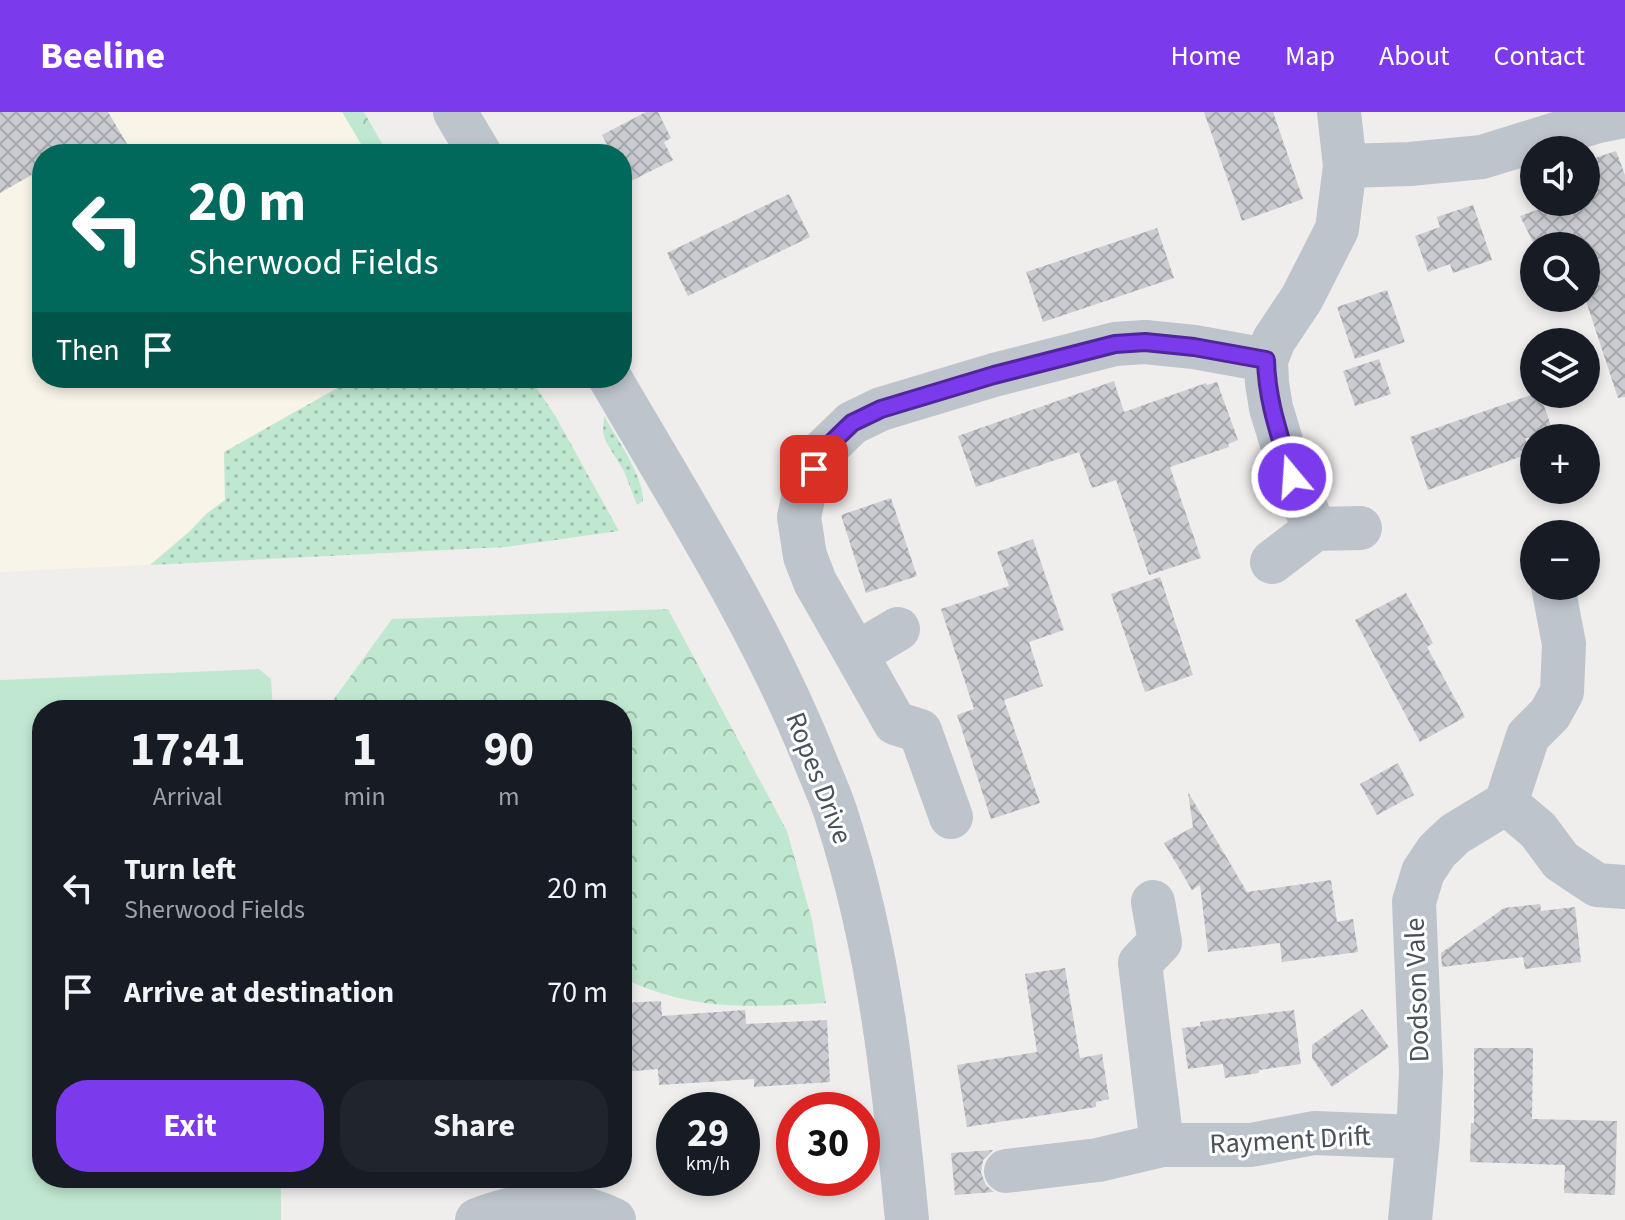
<!DOCTYPE html>
<html lang="en">
<head>
<meta charset="utf-8">
<style>
  :root { --surface:#171b24; --page:#20242c; --text:#f1f3f6; --muted:#9ea1a6; --accent:#7c3aed }
  body { margin:0; font-family:"Source Sans 3",sans-serif; background:var(--page); color:var(--text); height:100vh; display:flex; flex-direction:column; font-size:30px; white-space:nowrap }
  * { box-sizing:border-box; margin:0 }
  p { font-size:26px; color:var(--muted) }
  .icon { flex:none; width:44px; height:44px; fill:none; stroke:currentColor; stroke-width:2; stroke-linecap:round; stroke-linejoin:round }
  .map { position:relative; flex:1; overflow:hidden }
  .panel { position:absolute; left:32px; top:588px; width:600px; height:488px; display:flex; flex-direction:column; background:var(--surface); border-radius:32px; box-shadow:0 4px 12px #0003 }
  .panel>* { flex:none }
  .top-card { position:absolute; left:32px; top:32px; width:600px; height:244px; border-radius:32px; box-shadow:0 4px 12px #0003; background:#00695c; color:#fff; overflow:hidden }
  .tools { position:absolute; left:1520px; top:24px; display:grid; gap:16px }
  .tools a { display:grid; place-items:center; width:80px; height:80px; border-radius:50%; background:var(--surface); box-shadow:0 4px 12px #0003; font-size:40px }
  .speed { position:absolute; left:656px; top:980px; display:flex; gap:16px; font-size:40px; font-weight:700; text-align:center }
  .speed>* { display:grid; place-content:center; width:104px; height:104px; border-radius:50%; background:var(--surface); box-shadow:0 4px 12px #0003; line-height:1 }
  .speed small { font-size:20px; font-weight:400 }
  .speed .limit { border:12px solid #d22; background:#fff; color:#111 }
  .pin { position:absolute; display:grid; place-items:center; width:68px; height:68px; color:#fff; margin:-34px; border-radius:16px; box-shadow:0 4px 12px #0006 }
  .me { position:absolute; width:88px; margin:-44px; rotate:342deg; stroke-linejoin:round; filter:drop-shadow(0 0 6px #0008) }
  .turn { display:flex; align-items:center; gap:28px; height:168px; padding:0 24px; font-size:36px }
  .turn .icon { width:104px; height:104px; stroke-width:2.5 }
  .turn b { display:block; font-size:56px; line-height:68px }
  .then { display:flex; align-items:center; height:76px; padding:0 24px; background:#0003; gap:16px; font-size:30px }
  .eta { display:flex; justify-content:space-evenly; align-items:center; height:136px; text-align:center }
  .eta b { font-size:48px; font-weight:700; line-height:56px }
  .primary-button { display:flex; gap:16px; margin-top:auto; padding:16px 24px }
  .primary-button a { flex:1; height:92px; border-radius:32px; background:var(--accent); color:#fff; font-size:32px; font-weight:700; line-height:92px; text-align:center }
  .primary-button a+a { background:var(--page); color:var(--text) }
  ul { padding:0; list-style:none }
  li { display:flex; align-items:center; gap:24px; height:104px; padding:0 24px }
  li div { flex:1 }
  li b { display:block; font-size:30px }
  li em { font-style:normal }
  header { display:flex; align-items:center; gap:48px; box-sizing:border-box; height:112px; padding:0 40px; background:var(--accent); color:#fff }
  header strong { font-size:38px }
  nav { display:flex; gap:44px; margin-inline-start:auto; font-size:28px }
  .map>svg:first-child { display:block }
  .commercial { fill:#f9f4e8 }
  .grass { fill:url(#grass-dots) }
  .forest { fill:url(#forest-crowns) }
  .garden { fill:#c0e8d0 }
  .building { fill:url(#building-cross-hatch) }
  .lines { fill:none; stroke-linecap:round; stroke-linejoin:round }
  .minor { stroke:#bdc4cb; stroke-width:44 }
  .tertiary { stroke:#bdc4cb; stroke-width:44 }
  .route-casing { stroke:#51269a; stroke-width:20 }
  .route { stroke:#7c3aed; stroke-width:14 }
  .labels { text-anchor:middle; dominant-baseline:central; stroke-width:6; stroke-linejoin:round; paint-order:stroke }
  .street-label { font-size:28px; fill:#485058; stroke:#fff }
</style>
</head>
<body>
<header>
<strong>Beeline</strong>
<nav><a>Home</a><a>Map</a><a>About</a><a>Contact</a></nav>
</header>
<div class="map">
<svg width="1625" height="1108" viewBox="0 0 1625 1108">
  <defs>
    <pattern id="grass-dots" width="8" height="8" patternUnits="userSpaceOnUse" patternTransform="scale(2)"><rect width="8" height="8" fill="#c0e8d0"/><path d="M2 2h.1M6 6h.1" fill="none" stroke="#9ebeac" stroke-width="1.8" stroke-linecap="round"/></pattern>
    <pattern id="forest-crowns" width="20" height="18" patternUnits="userSpaceOnUse" patternTransform="scale(2)"><rect width="20" height="18" fill="#c0e8d0"/><path d="M2 6a3 3 0 1 1 6 0M12 15a3 3 0 1 1 6 0" fill="none" stroke="#9ebeac"/></pattern>
    <pattern id="building-cross-hatch" width="8" height="8" patternUnits="userSpaceOnUse" patternTransform="scale(2)"><rect width="8" height="8" fill="#cbccd1"/><path d="M0 0l8 8M0 8l8-8" fill="none" stroke="#a7a8ac"/></pattern>
  </defs>
  <rect width="100%" height="100%" fill="#f0eded"/>
  <path class="commercial" d="M0,0H364L388,42H42V266H530L556,305L619,419L507,435L0,460Z"/>
  <path class="grass" d="M355,266H530L556,305L619,419L507,435L150,453L190,419L206,402L225,388L224,340Z
    M604,304C616,325 644,365 643,389L637,393L624,359L606,330L603,320Z"/>
  <path class="forest" d="M342,0H364L388,42H367Z
    M668,497L787,719L812,808L826,891C749,895 695,900 622,866V598H326L392,507Z"/>
  <path class="garden" d="M259,557L271,567L273,598H42V1066H281V1108H0V568Z"/>
  <path class="building" d="M0,0H108L133,42H42V57L0,81Z
    M646,0H658L671,26L664,30L673,48L627,71L622,61V42H612L602,23Z
    M1204,0H1273L1303,87L1242,109Z
    M1616,39L1625,63V285L1618,286L1585,186L1586,134H1568L1567,131L1555,134H1535L1520,104L1560,90H1586V49Z
    M789,82L810,125L688,184L667,141Z
    M1473,93L1492,148L1453,161L1450,152L1428,160L1415,124L1440,115L1437,105Z
    M1157,116L1174,166L1043,210L1026,160Z
    M1387,178L1405,230L1355,247L1337,195Z
    M1379,247L1391,282L1355,294L1343,259Z
    M1114,269L1124,300L1206,271L1207,273L1217,270L1238,328L1228,332L1229,335L1170,355L1201,446L1149,463L1116,368L1092,376L1079,340L976,375L958,324Z
    M1534,282H1540L1555,326H1525L1531,341L1428,378L1410,325Z
    M891,386L917,464L866,481L841,403Z
    M1033,427L1064,518L1029,530L1043,574L1004,588L1040,691L991,707L957,603L974,597L941,497L1009,474L997,440Z
    M1160,465L1193,563L1145,580L1111,482Z
    M1406,481L1433,531L1427,535L1465,605L1420,630L1355,508Z
    M1398,651L1414,683L1377,703L1360,672Z
    M1188,680L1247,780L1331,768L1337,810L1353,807L1358,840L1282,850L1280,831L1208,840L1200,773L1192,778L1164,731L1193,715Z
    M1540,792L1541,799L1575,795L1581,850L1525,857L1523,845L1442,855L1441,841L1504,796Z
    M1065,856L1080,946L1102,942L1109,987L1096,990V995L967,1015L957,953L1037,940L1025,862Z
    M661,889L662,904L745,898L746,912L827,908L830,970L754,975V967L659,973L658,957L622,960V891Z
    M1362,897L1389,935L1332,975L1312,946V933Z
    M1294,898L1301,952L1259,958V961L1225,966L1223,952L1188,957L1182,916L1201,914L1200,910Z
    M1474,936H1533L1532,1007L1617,1009L1615,1083L1564,1081L1565,1053L1470,1050L1471,1011H1474Z
    M993,1038L983,1048L981,1061L986,1073L994,1080L955,1083L951,1041Z"/>
  <g class="lines">
    <path class="minor" d="M1345,54L1410,52L1482,45L1598,9L1625,4
      M1315,417L1292,365L1271,296L1267,271L1266,248L1274,228L1302,186L1337,117L1345,54L1339,0
      M1272,450L1315,417L1360,416
      M856,542L898,517
      M1506,691L1538,718L1561,749L1597,773L1625,775
      M951,705L920,619L895,611L831,498L815,470L805,444L799,405L806,373L822,340L852,311L881,297L994,263L1115,232L1145,230L1194,235L1266,248
      M1153,790L1160,830L1140,851L1162,1033
      M1006,1059L1098,1048L1162,1033H1251L1314,1021L1418,1025
      M477,1108C524,1090 567,1085 614,1108
      M1410,1108L1418,1025L1421,960L1414,790L1423,760L1437,739L1455,722L1506,691L1528,624L1550,602L1562,580L1564,532L1553,474"/>
    <path class="tertiary" d="M455,0L480,42
      M610,266C682,390 760,512 814,646C822,666 832,687 838,708C880,838 894,973 907,1108"/>
  </g>
  <g class="lines">
    <defs>
      <path id="route" d="M814,357L822,340L852,311L881,297L994,263L1115,232L1145,230L1194,235L1266,248C1267,290 1280,324 1292,365"/>
    </defs>
    <use href="#route" class="route-casing"/>
    <use href="#route" class="route"/>
  </g>
  <g class="labels">
    <g class="street-label">
      <text transform="translate(819 666) rotate(69)">Ropes Drive</text>
      <text transform="translate(1417 878) rotate(-92)">Dodson Vale</text>
      <text transform="translate(1290 1028) rotate(-3)">Rayment Drift</text>
    </g>
  </g>
</svg>
<div class="tools">
<a><svg class="icon" aria-label="sound" viewBox="0 0 24 24"><path d="M4 9h4l5-4v14l-5-4H4zM17 9q2 3 0 6"/></svg></a>
<a><svg class="icon" aria-label="search" viewBox="0 0 24 24"><circle cx="10" cy="10" r="6"/><path d="M15 15l6 6"/></svg></a>
<a><svg class="icon" aria-label="layers" viewBox="0 0 24 24"><path d="M12 4l9 5-9 5-9-5zM3 14l9 5 9-5"/></svg></a>
<a>+</a>
<a>−</a>
</div>
<div class="speed"><div>29<small>km/h</small></div><div class="limit">30</div></div>
<div class="pin" style="left:814px;top:357px;background:#d93025"><svg class="icon" aria-label="arrive" viewBox="0 0 24 24"><path d="M6 21V4h12l-3 4 3 4H6"/></svg></div>
<svg class="me" style="left:1292px;top:365px" viewBox="-20 -20 40 40"><circle r="17" fill="#7c3aed" stroke="#fff" stroke-width="3"/><path d="M0-11L8 9 0 5-8 9z" fill="#fff"/></svg>
<div class="top-card">
<div class="turn"><svg class="icon" aria-label="left" viewBox="0 0 24 24"><path d="M17 20v-9H6M10 6l-5 5 5 5"/></svg><div><b>20 m</b>Sherwood Fields</div></div>
<div class="then">Then<svg class="icon" aria-label="arrive" viewBox="0 0 24 24"><path d="M6 21V4h12l-3 4 3 4H6"/></svg></div>
</div>
<section class="panel">
<div class="eta">
<div><b>17:41</b><p>Arrival</p></div>
<div><b>1</b><p>min</p></div>
<div><b>90</b><p>m</p></div>
</div>
<ul>
<li><svg class="icon" aria-label="left" viewBox="0 0 24 24"><path d="M17 20v-9H6M10 6l-5 5 5 5"/></svg><div><b>Turn left</b><p>Sherwood Fields</p></div><em>20 m</em></li>
<li><svg class="icon" aria-label="arrive" viewBox="0 0 24 24"><path d="M6 21V4h12l-3 4 3 4H6"/></svg><div><b>Arrive at destination</b></div><em>70 m</em></li>
</ul>
<div class="primary-button"><a>Exit</a><a>Share</a></div>
</section>
</div>
</body>
</html>
